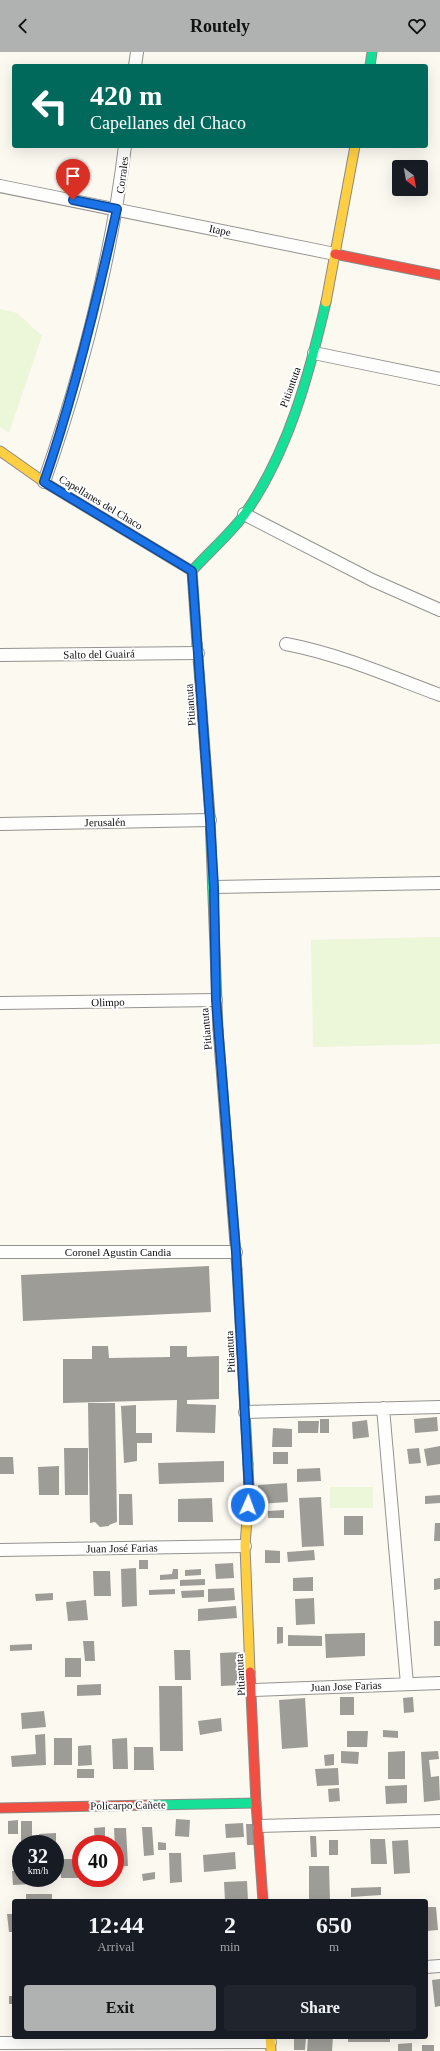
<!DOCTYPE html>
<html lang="en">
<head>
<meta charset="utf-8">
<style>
  :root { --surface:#171b24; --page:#20242c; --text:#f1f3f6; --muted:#9ea1a6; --accent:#b0b1b1 }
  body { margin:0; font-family:Georgia,serif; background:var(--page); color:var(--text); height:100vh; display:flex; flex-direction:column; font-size:15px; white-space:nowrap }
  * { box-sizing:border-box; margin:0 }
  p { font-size:13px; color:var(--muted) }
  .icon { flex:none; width:22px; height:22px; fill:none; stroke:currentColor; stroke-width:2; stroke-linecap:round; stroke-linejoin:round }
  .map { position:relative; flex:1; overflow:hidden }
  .drawer { position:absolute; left:12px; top:1847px; width:416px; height:140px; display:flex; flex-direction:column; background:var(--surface); border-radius:4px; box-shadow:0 4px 16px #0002 }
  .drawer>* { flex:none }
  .banner { position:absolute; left:12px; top:12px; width:416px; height:84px; border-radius:4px; box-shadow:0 4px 16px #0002; background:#00695c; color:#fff; overflow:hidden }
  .needle { width:26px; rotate:149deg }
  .controls { position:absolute; left:392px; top:108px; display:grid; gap:8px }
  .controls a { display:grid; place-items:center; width:36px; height:36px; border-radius:4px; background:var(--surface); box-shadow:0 4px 16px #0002; font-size:20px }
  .speed { position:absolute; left:12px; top:1783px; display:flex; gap:8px; font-size:20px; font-weight:700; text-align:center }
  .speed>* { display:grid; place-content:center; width:52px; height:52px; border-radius:50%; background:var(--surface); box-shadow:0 4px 16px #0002; line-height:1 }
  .speed small { font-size:10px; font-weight:400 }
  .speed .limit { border:6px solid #d22; background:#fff; color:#111 }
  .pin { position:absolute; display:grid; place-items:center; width:34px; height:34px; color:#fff; margin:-41px -17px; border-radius:50% 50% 50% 0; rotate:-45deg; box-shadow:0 0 4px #0007 }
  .pin .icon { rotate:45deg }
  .me { position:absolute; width:44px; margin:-22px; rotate:2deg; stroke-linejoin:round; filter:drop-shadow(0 0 3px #0008) }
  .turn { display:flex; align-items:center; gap:14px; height:84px; padding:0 12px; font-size:18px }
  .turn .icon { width:52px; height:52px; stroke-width:2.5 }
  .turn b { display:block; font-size:28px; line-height:34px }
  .eta { display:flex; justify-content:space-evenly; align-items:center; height:68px; text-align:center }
  .eta b { font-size:24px; font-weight:600; line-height:28px }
  .button { display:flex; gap:8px; margin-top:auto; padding:8px 12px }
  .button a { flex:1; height:46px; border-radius:4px; background:var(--accent); color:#111; font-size:16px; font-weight:600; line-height:46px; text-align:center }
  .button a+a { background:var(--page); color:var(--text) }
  header { display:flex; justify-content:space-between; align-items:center; height:52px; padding:0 12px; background:var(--accent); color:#111; font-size:18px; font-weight:600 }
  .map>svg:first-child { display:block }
  .pitch { fill:#ecf6d8 }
  .building { fill:#9e9c96 }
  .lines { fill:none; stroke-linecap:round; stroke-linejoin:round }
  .street-casing { stroke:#94938f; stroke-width:14 }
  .fast-casing { stroke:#8b8a86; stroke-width:11 }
  .slow-casing { stroke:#8b8a86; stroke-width:11 }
  .jam-casing { stroke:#8b8a86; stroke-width:11 }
  .street { stroke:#fefefd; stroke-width:12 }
  .fast { stroke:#16e098; stroke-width:9 }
  .slow { stroke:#ffcf43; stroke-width:9 }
  .jam { stroke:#f24e42; stroke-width:9 }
  .route-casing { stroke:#114b97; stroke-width:10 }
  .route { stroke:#1a73e8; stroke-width:7 }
  .labels { text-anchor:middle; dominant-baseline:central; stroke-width:4; stroke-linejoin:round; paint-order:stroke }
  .street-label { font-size:11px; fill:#0d0d0d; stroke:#fff }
</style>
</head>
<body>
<header><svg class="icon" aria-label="back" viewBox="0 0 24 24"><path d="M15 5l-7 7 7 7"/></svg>Routely<svg class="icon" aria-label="heart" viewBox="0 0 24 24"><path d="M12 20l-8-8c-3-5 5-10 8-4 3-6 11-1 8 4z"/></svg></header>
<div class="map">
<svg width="440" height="1999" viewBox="0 0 440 1999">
  <rect width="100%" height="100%" fill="#fbf9f0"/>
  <path class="pitch" d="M0,257L17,261L42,284L9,381L0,375Z
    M440,885V992L313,995L311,888Z
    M330,1435H373V1456H330Z"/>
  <path class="building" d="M209,1214L211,1260L23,1269L21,1223Z
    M92,1294H108L109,1306L170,1305V1294H187V1305L219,1304V1347L187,1348V1352L216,1353L215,1381L176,1380L177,1348L63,1351V1307H92Z
    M88,1351H115L117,1470L109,1473V1474L100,1475L95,1470L90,1471Z
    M136,1353V1381H152V1391H137V1409L124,1411L121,1354Z
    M437,1365L438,1379L415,1381L414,1367Z
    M320,1367H329V1381H320Z
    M367,1368L369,1385L353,1387L352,1370Z
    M298,1369H319L318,1381H298Z
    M273,1376L292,1377V1395H272Z
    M440,1394V1412L427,1414L424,1397Z
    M64,1396H88V1443H65Z
    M419,1396L421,1411L409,1412L407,1397Z
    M273,1400H288V1412H273Z
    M0,1405H13L14,1422H0Z
    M224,1409V1430L159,1432L158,1411Z
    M59,1414V1443H39L38,1415Z
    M320,1416L321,1429L297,1430V1417Z
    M287,1431L288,1450L259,1452L258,1433Z
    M119,1442H132L133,1473H119Z
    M440,1443V1451L425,1452V1444Z
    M321,1445L324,1494L302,1495L299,1446Z
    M212,1446L213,1470H178V1447Z
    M284,1458V1466H268V1459Z
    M344,1464H363V1483H344Z
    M435,1471H440V1489H434Z
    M265,1498L280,1499V1511H265Z
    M314,1498L315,1508L288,1510L287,1500Z
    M139,1508H148V1517H139Z
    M233,1511L234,1526L216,1527L215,1512Z
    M136,1516L137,1554L122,1555L121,1517Z
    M173,1517H178V1527L160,1528V1523L172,1522Z
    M201,1517V1523L185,1524V1518Z
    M93,1519H110L111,1544H94Z
    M313,1525V1539H293V1526Z
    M440,1526V1537L434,1538V1527Z
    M205,1527V1533L180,1534V1528Z
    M234,1536L235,1548L208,1550V1537Z
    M175,1537V1542L149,1543V1538Z
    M204,1538V1545L182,1546L181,1539Z
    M53,1541V1548L36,1549L35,1542Z
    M314,1546L315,1572L296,1573L295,1547Z
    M86,1548L88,1568L68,1569L66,1550Z
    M236,1554L237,1566L198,1569V1557Z
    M434,1569H440V1594H434Z
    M277,1575H283V1591L277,1592Z
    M365,1581V1604L326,1606L325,1582Z
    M288,1583L322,1584V1594H288Z
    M83,1589H94L95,1609H85Z
    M32,1592V1598L10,1599V1593Z
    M174,1598H190L191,1628H175Z
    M240,1600L241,1633L221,1634L220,1601Z
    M65,1606H81V1625H65Z
    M101,1632V1643L77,1644V1633Z
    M159,1634H182L183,1699H160Z
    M340,1645H354V1663H340Z
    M413,1645L414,1660L404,1661L403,1646Z
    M305,1646L308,1695L282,1697L279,1648Z
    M44,1659L46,1675L22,1677L21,1661Z
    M221,1666L222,1679L200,1683L198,1669Z
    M383,1678L398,1679V1686L383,1685Z
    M347,1679H368L367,1695H347Z
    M45,1682L46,1713L12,1715L11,1704L36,1702L35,1683Z
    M54,1686H72V1713H54Z
    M127,1686L128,1717H113L112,1687Z
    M91,1693L92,1713L78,1714V1694Z
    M134,1695H153L154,1718H134Z
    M341,1699L359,1700L358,1712L341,1711Z
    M405,1699V1727H388V1700Z
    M438,1699L439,1707L429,1708L431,1725L439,1724L440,1748L424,1750L421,1700Z
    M334,1702V1713L325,1714L324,1703Z
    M338,1716L339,1733L317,1734L315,1717Z
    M77,1717H94V1726H77Z
    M407,1733V1751L386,1752L385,1734Z
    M339,1736L340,1749L329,1750L328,1737Z
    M176,1767L190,1768L189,1785L175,1784Z
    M18,1768V1782H8V1769Z
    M21,1769H32V1792H21Z
    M243,1771L244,1785L226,1786L225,1772Z
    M246,1772H254L255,1793H247Z
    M105,1775V1792H95L94,1776Z
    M142,1775H152L154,1803L144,1804Z
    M114,1776H126L128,1814L116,1815Z
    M56,1781V1792H39V1782Z
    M310,1784H316L317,1805H311Z
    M370,1787H385L387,1812H371Z
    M329,1788H338V1803H329Z
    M408,1788L410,1821L394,1822L392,1789Z
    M158,1790L166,1791V1798H158Z
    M235,1800L236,1817L204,1820L203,1803Z
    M169,1801H181L182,1830L170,1831Z
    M60,1807H81V1826H61Z
    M309,1814H329L330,1849H309Z
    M12,1819H21V1826H32V1832L13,1833Z
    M155,1820V1827L143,1829L142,1822Z
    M247,1829L248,1849H225L224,1830Z
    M381,1835V1843L351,1845V1836Z
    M26,1842H52V1849H26Z
    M426,1855H436L438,1878L426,1879Z
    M7,1862H14V1880H9Z
    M440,1927V1954L435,1955L432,1928Z
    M9,1944H14V1952H9Z
    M294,1985H306L305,1998H294Z
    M308,1985H333L332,1999H307Z
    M348,1985H390V1990H348Z
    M412,1991V1999H398V1992Z
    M422,1993H434V1999H422Z"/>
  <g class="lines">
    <defs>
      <path id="street" d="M135,14L137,0
        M0,134L335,202
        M314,301L440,327
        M44,430C82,321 111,208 125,94
        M244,462L372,528L440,558
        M286,592C339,602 389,624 440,643
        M0,603L198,601
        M0,772L210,768
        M214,835L440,831
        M0,951L216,948
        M0,1200H236
        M383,1356L407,1632
        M245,1360L440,1355
        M0,1498L245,1494
        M253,1638L440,1631
        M259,1774L440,1769
        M426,1915L440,1914
        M0,1991L270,1990"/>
      <path id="fast" d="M370,14L372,0
        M197,592L192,519C209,500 229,483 244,463C288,401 309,323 326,250
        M210,764L218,978
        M237,1217L248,1412
        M152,1753L256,1751"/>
      <path id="slow" d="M326,250L355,94
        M0,399L44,430L192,519
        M197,592L210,764
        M218,978L237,1217
        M248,1412L249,1439L245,1494L250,1620
        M270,1985L271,1999"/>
      <path id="jam" d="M335,202L440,223
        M250,1620L256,1751L263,1849
        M0,1756L152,1753"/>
    </defs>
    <use href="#street" class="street-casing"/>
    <use href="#fast" class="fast-casing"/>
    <use href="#slow" class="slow-casing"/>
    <use href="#jam" class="jam-casing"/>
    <use href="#street" class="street"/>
    <use href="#fast" class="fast"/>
    <use href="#slow" class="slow"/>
    <use href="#jam" class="jam"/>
  </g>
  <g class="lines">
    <defs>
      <path id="route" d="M73,148L117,157C97,249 75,340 44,430L192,519L210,768L214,835L216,948L236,1200L249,1439L248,1453"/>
    </defs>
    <use href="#route" class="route-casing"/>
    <use href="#route" class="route"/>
  </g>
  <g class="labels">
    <g class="street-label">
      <text transform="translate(122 123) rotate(-83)">Corrales</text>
      <text transform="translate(220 178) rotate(12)">Itape</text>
      <text transform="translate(290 335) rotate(-70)">Pitiantuta</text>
      <text transform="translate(101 450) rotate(31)">Capellanes del Chaco</text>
      <text transform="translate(99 602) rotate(-1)">Salto del Guairá</text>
      <text transform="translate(190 653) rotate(-94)">Pitiantuta</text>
      <text transform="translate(105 770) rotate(-1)">Jerusalén</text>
      <text transform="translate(108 950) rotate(-1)">Olimpo</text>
      <text transform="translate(206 977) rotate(-95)">Pitiantuta</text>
      <text x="118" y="1200">Coronel Agustin Candia</text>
      <text transform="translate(230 1300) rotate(-93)">Pitiantuta</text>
      <text transform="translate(122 1496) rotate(-1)">Juan José Farias</text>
      <text transform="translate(240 1623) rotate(-93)">Pitiantuta</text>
      <text transform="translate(346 1634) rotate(-2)">Juan Jose Farias</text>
      <text transform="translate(128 1753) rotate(-1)">Policarpo Cañete</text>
    </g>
  </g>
</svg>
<div class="controls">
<a><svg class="needle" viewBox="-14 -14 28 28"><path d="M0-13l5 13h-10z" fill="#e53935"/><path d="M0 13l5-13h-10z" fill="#9ea1a6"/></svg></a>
</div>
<div class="speed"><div>32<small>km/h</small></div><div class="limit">40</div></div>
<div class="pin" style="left:73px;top:148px;background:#d93025"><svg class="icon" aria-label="arrive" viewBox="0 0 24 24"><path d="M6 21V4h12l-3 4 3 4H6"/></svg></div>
<svg class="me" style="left:248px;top:1453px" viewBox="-20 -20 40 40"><circle r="17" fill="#1a73e8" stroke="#fff" stroke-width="3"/><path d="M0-11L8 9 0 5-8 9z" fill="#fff"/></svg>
<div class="banner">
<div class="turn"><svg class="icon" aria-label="left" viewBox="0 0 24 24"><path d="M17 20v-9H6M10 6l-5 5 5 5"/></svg><div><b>420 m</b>Capellanes del Chaco</div></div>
</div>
<section class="drawer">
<div class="eta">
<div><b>12:44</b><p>Arrival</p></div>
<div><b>2</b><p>min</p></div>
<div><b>650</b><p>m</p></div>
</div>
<div class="button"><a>Exit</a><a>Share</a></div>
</section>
</div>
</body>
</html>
